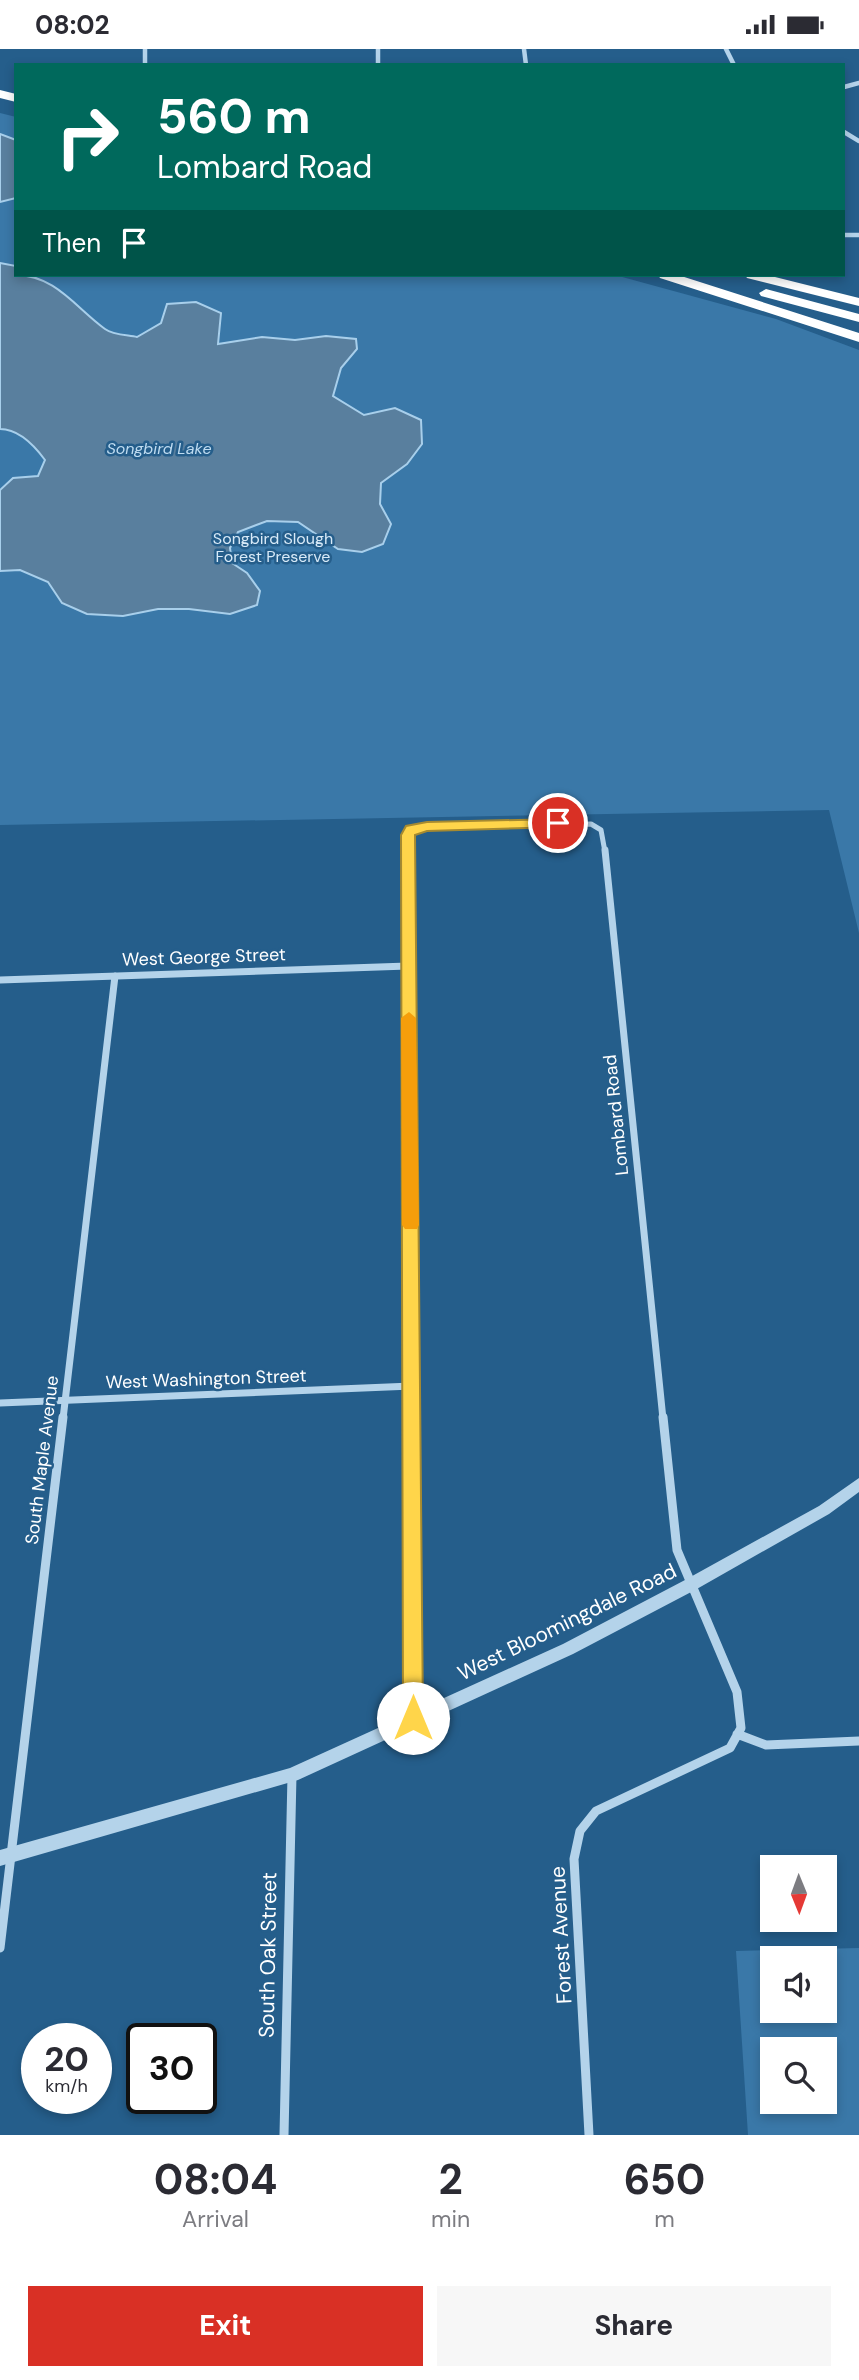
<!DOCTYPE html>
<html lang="en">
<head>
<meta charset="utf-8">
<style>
  :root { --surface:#fff; --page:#f7f7f7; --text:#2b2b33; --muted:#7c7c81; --accent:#d93025 }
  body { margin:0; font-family:"DM Sans",sans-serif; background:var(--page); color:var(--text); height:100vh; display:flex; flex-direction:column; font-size:26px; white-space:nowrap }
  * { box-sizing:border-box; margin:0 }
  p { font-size:23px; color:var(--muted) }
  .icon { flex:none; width:38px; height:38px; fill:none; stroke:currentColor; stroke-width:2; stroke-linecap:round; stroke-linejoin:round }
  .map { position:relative; height:2086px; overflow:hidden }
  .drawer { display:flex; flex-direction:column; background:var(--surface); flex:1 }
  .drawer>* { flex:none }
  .hud { position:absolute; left:14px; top:14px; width:831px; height:214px; border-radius:0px; box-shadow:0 4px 10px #0003; background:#00695c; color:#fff; overflow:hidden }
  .needle { width:46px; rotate:179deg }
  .tools { position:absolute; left:760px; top:1806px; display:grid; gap:14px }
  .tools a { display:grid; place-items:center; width:77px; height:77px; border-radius:0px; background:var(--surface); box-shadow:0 4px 10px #0003; font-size:35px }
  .speed { position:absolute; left:21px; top:1974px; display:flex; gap:14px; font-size:35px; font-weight:700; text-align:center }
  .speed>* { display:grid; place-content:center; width:91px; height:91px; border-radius:50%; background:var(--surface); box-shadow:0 4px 10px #0003; line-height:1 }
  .speed small { font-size:18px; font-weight:400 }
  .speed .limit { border:4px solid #111; border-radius:10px; background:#fff; color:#111 }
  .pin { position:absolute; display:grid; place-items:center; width:60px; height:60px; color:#fff; margin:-30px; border:4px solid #fff; border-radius:50%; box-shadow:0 2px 7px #0007 }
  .me { position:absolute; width:77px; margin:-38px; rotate:0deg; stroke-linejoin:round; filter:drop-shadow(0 0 5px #0008) }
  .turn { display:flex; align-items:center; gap:24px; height:147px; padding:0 28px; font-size:32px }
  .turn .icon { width:91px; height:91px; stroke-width:2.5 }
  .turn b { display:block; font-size:49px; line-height:60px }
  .then { display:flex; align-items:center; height:66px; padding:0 28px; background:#0003; gap:14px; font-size:26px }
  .eta { display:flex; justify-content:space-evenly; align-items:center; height:119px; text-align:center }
  .eta b { font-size:42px; font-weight:700; line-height:49px }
  .button { display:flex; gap:14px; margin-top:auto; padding:14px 28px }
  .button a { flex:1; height:80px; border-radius:0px; background:var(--accent); color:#fff; font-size:28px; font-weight:700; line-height:80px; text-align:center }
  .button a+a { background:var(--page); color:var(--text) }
  .status { display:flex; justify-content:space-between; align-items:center; height:49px; padding:0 35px; background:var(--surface); direction:ltr }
  .status svg { height:19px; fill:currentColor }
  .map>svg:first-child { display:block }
  .green { fill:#3a78a8; fill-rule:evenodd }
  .water { fill:#597f9e; stroke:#a8cfeb; stroke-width:2 }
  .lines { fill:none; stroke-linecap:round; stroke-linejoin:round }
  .minor-far3 { stroke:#b4d3ea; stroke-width:4.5 }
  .minor-far2 { stroke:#b4d3ea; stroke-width:5 }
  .minor-far1 { stroke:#b4d3ea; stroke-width:7 }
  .minor { stroke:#b4d3ea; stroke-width:9 }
  .tertiary { fill:#b4d3ea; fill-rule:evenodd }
  .motorway { fill:#fff; fill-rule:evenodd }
  .route { fill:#ffd54a; stroke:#a68a30; stroke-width:2 }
  .slow { fill:#f59e0b }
  .labels { text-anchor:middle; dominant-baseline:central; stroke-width:5; stroke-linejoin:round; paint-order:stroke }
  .far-water-label { font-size:16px; font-style:italic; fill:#bfdcf1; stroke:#255e8b }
  .far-park-label { font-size:16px; fill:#d8eaf8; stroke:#255e8b }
  .street-label { font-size:18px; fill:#fff; stroke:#255e8b }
  .near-street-label { font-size:21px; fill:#fff; stroke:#255e8b }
</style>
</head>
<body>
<div class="status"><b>08:02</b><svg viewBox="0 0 49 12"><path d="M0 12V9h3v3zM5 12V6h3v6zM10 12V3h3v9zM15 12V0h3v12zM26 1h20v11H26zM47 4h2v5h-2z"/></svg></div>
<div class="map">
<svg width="859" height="2086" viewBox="0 0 859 2086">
  <rect width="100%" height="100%" fill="#255e8b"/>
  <path class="green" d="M0,64L16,68V226H615L776,270L859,301V884L829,761L0,776Z
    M859,1899V2086H748L736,1902ZM824,1909V1962H772V1909ZM824,2000V2053H772V2000Z"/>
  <path class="water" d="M0,85L16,91V149L0,153Z
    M0,214L16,217V226C55,226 76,259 105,280C113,286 128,286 137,288L161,274L167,255L196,253L221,264L218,295L262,288L295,291L326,287L356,290L357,300L341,319L333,347L364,366L395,359L421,371L422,395L407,415L381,434L380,455L391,475L383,495L362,503L338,500L298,473L267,472L238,483L230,499L232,514L247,524L260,542L257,556L230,565L189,560H158L123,567L87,565L62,554L48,533L20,521L0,522V441L13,429L38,427L45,411C34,396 19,380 0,380Z"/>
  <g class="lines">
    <path class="minor-far3" d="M145,0V16
      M378,0V16
      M524,0L526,16
      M726,0L734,16
      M844,38L859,34
      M844,83L859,92
      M844,186H859"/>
    <path class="minor-far2" d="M408,803V786L411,781L427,778L591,775L601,781L605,803"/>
    <path class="minor-far1" d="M408,801L411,1370
      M605,801L663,1370
      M0,931L408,917
      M0,1354L412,1337
      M63,1370L115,927"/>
    <path class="minor" d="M411,1368L413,1669
      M737,1685L766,1696L859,1692
      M0,1899L63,1368
      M284,2086L292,1726
      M589,2086L574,1810L580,1782L596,1762L730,1699L741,1679L737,1643L677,1501L663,1368"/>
    <path class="tertiary" d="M859,1429V1443L829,1465L695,1541L573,1605L298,1731L0,1817V1801L290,1719L563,1595L685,1531L819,1457Z"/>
    <path class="motorway" d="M0,41L16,45V53L0,49Z
      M658,226H678L859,284V293L660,229Z
      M745,226H767L859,249V257L747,229Z
      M766,240L859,265V273L761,247L759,244Z"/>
  </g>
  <path class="route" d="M558,770L565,774L563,778L427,782L415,786L423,1669L420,1675L413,1678L406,1675L403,1669L401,786L406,777L427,773Z"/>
  <path class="slow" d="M409,963L416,969L419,1176L417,1180H405L402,1176L401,969Z"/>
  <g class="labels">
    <g class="far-water-label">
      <text x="159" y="399">Songbird Lake</text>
    </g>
    <g class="far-park-label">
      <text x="273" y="489">Songbird Slough<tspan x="273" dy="18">Forest Preserve</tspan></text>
    </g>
    <g class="street-label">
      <text transform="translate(204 908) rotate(-2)">West George Street</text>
      <text transform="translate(616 1066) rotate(-96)">Lombard Road</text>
      <text transform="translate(206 1330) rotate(-2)">West Washington Street</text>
      <text transform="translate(42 1411) rotate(-83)">South Maple Avenue</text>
    </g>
    <g class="near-street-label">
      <text transform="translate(567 1573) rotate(-26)">West Bloomingdale Road</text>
      <text transform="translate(561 1886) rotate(-93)">Forest Avenue</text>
      <text transform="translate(268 1906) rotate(-89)">South Oak Street</text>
    </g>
  </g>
</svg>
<div class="tools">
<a><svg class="needle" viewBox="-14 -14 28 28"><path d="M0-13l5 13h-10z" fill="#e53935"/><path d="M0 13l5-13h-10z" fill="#7c7c81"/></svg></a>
<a><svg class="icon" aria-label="sound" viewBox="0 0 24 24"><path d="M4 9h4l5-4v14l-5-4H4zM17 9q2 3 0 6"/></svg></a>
<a><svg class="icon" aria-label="search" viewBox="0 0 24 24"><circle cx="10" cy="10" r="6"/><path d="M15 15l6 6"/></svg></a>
</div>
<div class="speed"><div>20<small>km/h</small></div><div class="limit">30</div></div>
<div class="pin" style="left:558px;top:774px;background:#d93025"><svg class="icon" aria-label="arrive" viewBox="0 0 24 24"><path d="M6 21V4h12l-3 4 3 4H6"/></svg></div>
<svg class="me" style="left:413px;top:1669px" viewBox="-20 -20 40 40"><circle r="19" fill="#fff"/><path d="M0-13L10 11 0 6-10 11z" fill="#ffd54a"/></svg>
<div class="hud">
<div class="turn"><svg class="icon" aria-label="right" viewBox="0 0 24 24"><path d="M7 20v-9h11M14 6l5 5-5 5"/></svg><div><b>560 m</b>Lombard Road</div></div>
<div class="then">Then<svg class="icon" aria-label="arrive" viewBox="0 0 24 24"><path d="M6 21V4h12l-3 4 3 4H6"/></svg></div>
</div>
</div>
<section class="drawer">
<div class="eta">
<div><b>08:04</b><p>Arrival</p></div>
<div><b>2</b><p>min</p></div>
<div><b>650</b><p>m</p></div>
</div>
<div class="button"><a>Exit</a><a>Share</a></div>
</section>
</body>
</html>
